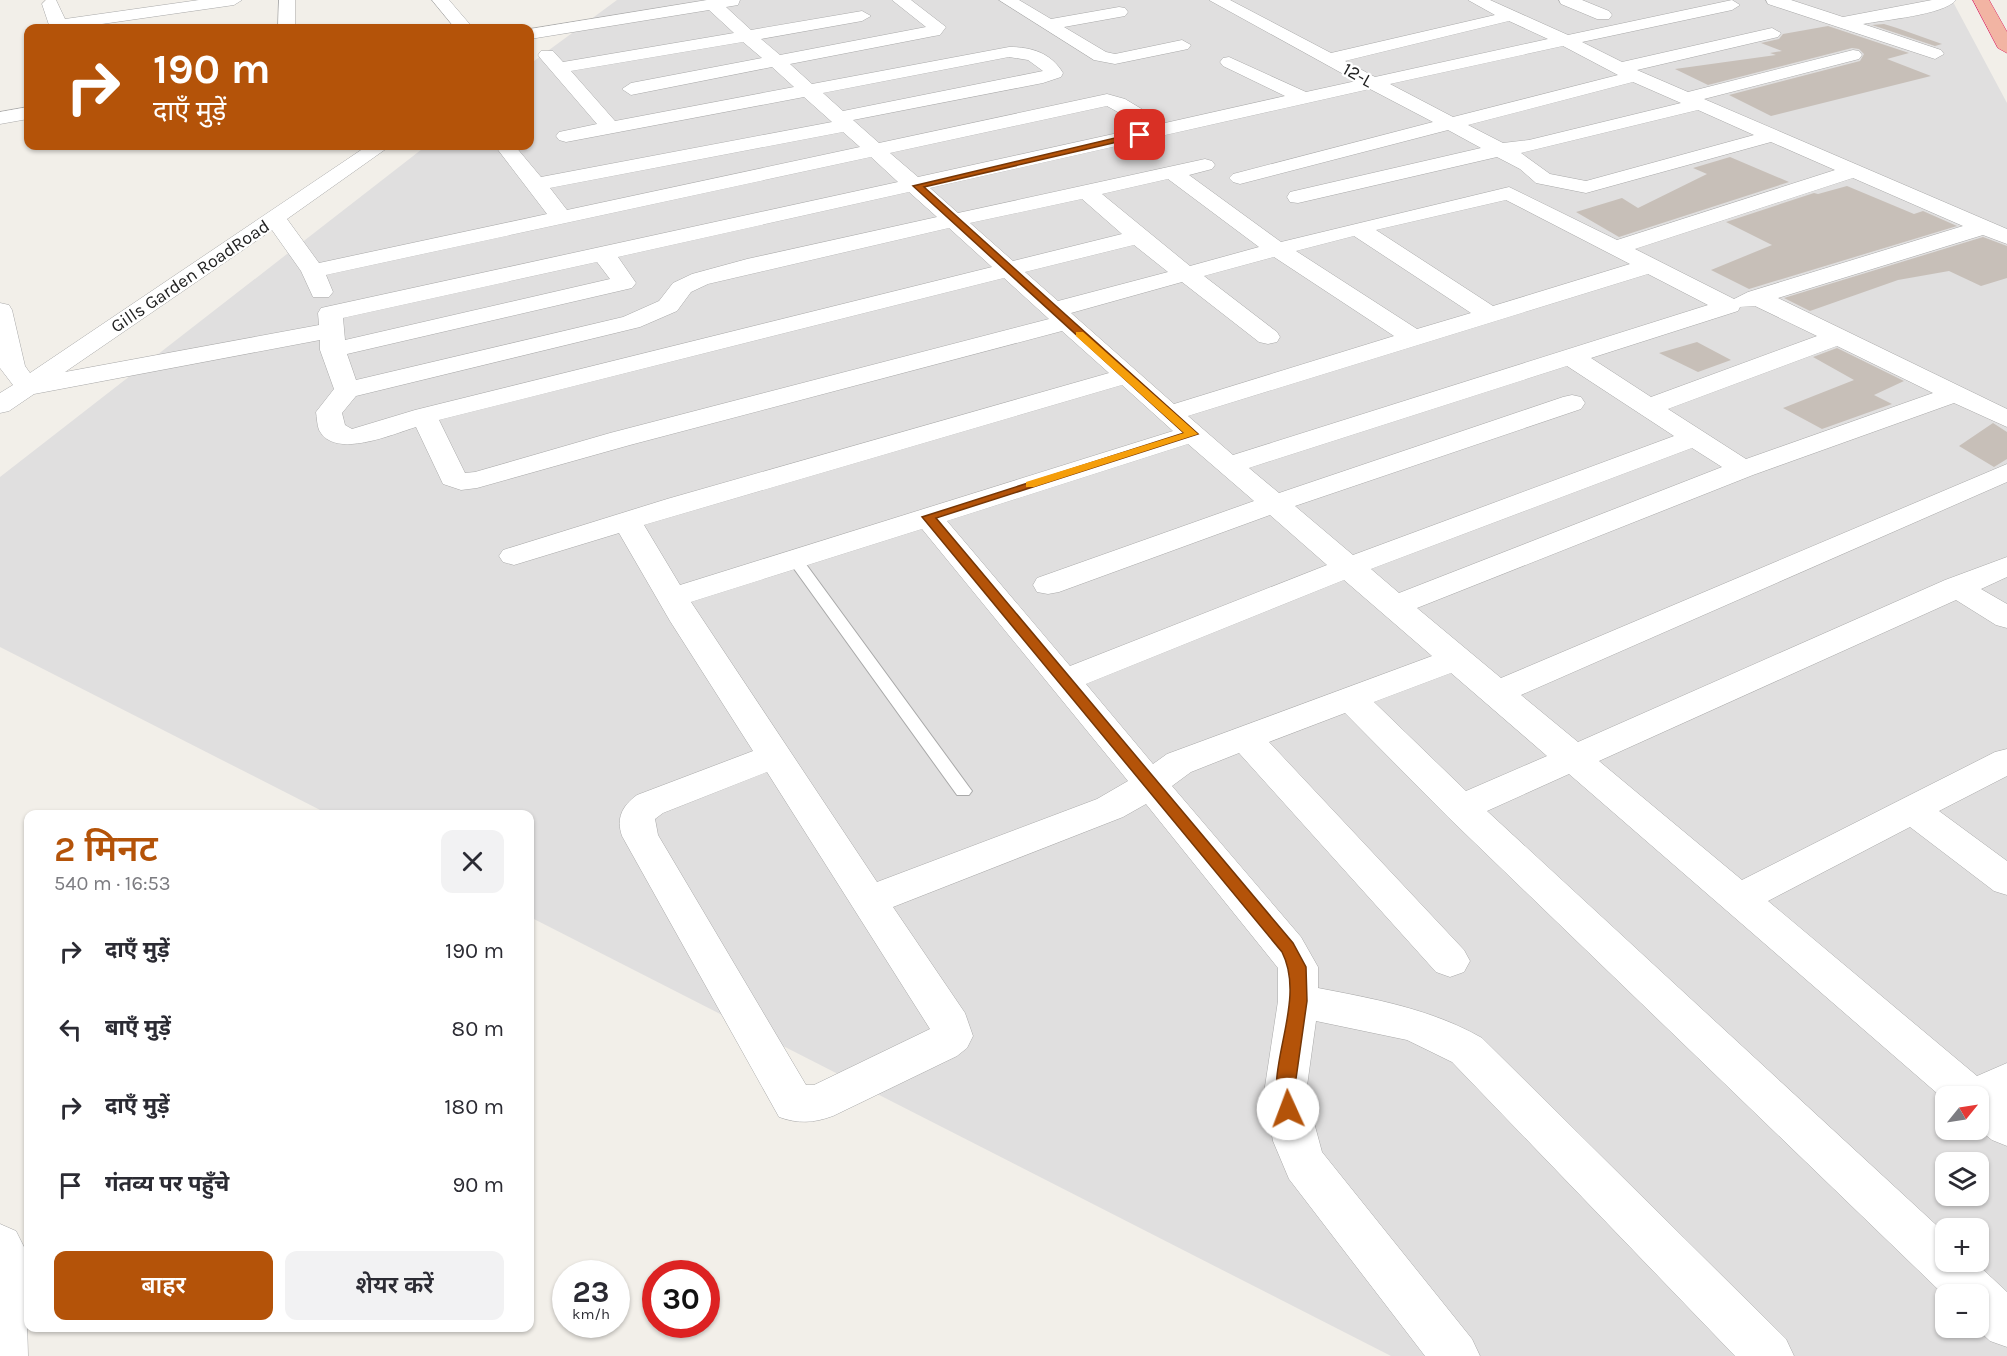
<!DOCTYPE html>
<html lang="hi">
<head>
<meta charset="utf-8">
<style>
  :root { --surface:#fff; --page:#f2f2f3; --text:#2b2b33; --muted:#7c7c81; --accent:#b45309 }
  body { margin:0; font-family:Karla,"Noto Sans Devanagari",sans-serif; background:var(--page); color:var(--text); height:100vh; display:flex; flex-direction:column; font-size:22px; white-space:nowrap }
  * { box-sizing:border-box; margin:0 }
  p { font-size:20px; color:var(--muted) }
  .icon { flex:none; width:33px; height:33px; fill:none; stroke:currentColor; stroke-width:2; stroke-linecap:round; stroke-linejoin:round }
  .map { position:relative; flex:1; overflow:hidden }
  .panel { position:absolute; left:24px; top:810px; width:510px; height:522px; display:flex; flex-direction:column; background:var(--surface); border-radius:12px; box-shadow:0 2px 4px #0004 }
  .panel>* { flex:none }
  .guide { position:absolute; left:24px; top:24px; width:510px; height:126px; border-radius:12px; box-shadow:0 2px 4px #0004; background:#b45309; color:#fff; overflow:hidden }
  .needle { width:39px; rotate:60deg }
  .fabs { position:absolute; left:1935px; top:1086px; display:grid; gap:12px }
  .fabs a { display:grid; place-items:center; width:54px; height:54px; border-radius:12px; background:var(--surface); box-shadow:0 2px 4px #0004; font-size:30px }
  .speed { position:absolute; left:552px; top:1260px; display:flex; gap:12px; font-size:30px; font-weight:700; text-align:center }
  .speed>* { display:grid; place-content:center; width:78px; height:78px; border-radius:50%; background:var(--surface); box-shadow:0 2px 4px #0004; line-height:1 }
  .speed small { font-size:15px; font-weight:400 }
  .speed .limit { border:9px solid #d22; background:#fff; color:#111 }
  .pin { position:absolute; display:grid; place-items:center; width:51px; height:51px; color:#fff; margin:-26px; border-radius:12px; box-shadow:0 3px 9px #0006 }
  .me { position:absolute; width:66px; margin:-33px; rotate:358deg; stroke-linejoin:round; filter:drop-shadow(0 0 4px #0008) }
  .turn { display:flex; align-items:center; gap:21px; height:126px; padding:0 30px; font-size:27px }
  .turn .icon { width:78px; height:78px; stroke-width:2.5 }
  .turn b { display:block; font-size:42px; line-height:51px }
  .round { display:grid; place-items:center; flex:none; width:63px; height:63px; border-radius:12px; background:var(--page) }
  .head { display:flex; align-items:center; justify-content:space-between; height:102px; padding:0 30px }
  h1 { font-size:36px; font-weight:600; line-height:45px; color:var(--accent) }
  .button { display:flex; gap:12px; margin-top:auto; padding:12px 30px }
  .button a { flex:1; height:69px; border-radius:12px; background:var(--accent); color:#fff; font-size:24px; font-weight:600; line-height:69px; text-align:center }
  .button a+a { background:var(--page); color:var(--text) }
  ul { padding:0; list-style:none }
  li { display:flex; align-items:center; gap:18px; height:78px; padding:0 30px }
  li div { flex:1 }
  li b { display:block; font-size:22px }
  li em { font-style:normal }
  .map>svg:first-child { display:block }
  .residential { fill:#e0dfdf; fill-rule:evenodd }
  .building { fill:#c7bfb8 }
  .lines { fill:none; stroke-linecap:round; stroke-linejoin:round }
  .service-casing { stroke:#a9a9a9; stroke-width:2 }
  .minor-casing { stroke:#a9a9a9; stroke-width:1 }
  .trunk-casing { stroke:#dc2a67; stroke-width:1 }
  .service { fill:#fff; fill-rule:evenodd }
  .minor { fill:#fff; fill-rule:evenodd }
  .trunk { fill:#f2b4a3; fill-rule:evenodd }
  .route { fill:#b45309; stroke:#753606; stroke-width:1.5 }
  .slow { fill:#f59e0b }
  .labels { text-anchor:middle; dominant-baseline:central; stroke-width:4.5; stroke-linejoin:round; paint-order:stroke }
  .far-street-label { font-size:18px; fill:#222; stroke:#fff }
</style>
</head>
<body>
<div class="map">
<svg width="2007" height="1356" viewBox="0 0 2007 1356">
  <rect width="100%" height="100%" fill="#f2efe9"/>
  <path class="residential" d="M617,0H1952L2007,103V1356H1391L530,917V814H328L0,647V477L426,146H530V64ZM1946,1096H1978V1130H1946ZM1946,1162H1978V1196H1946ZM1946,1228H1978V1262H1946ZM1946,1294H1978V1328H1946Z"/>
  <path class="building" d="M1884,24L1897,28L1942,44L1935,46L1872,25Z
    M1828,26L1909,53L1887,59L1931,76L1771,116L1729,95L1860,61L1864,54L1859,49L1852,48L1708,85L1675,69L1776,55L1770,53L1782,51L1761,43L1779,39L1783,34Z
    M1730,157L1789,182L1619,237L1576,212L1622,198L1638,208L1707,174L1693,168Z
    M1847,186L1914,214L1923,211L1957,226L1749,289L1711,270L1772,245L1726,222L1814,193L1818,194Z
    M1983,237L2007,246V278L1981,286L1949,271L1898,280L1810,311L1784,298Z
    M1697,342L1731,360L1698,372L1659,353Z
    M1837,348L1904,381L1874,395L1892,404L1822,429L1783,408L1854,380L1813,357Z
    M1993,423L2007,432V459L1994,467L1959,446Z"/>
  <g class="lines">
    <defs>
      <path id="service" d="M795,554L800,556L969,787L972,791L969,795H957L787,559Z"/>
      <path id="minor" d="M46,0H56L65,19L199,0H242L234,5L74,28H56L49,25L42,4Z
        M279,0H295V28H278Z
        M432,0H449L473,28H455Z
        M707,0H740L738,5L726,7L751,30L862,11L871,16L862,21L761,39L780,55L926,27L892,0H911L946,27L940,35L934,36L790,64L812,84L1009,47C1032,47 1051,53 1063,73L1061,77L1043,83L853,120L879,143L1107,94L1125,99L1165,123L1285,96L1223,66L1220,62L1223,58L1229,57L1306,92L1356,81L1209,0H1230L1331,53L1495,15L1468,0H1490L1568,35L1732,0L1740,5L1732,10L1582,42L1622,62L1772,28L1781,33L1778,37L1637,70L1688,92L1853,50L1859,51L1862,55L1859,59L1704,99L2007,229V244L1983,235L1778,298L2007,409V427L1954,403L1753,475L1417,608L1501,678L2007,464V482L1521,695L1578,742L1945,580L2007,557V577L1981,589L2007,604V628L1996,625L1956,600L1599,761L1742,880L1995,752L2007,749V776L1939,811L2007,861V895L1994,891L1910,827L1768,901L1977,1076L2007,1063V1146L1992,1140L1978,1129V1096H1946V1101L1569,774L1487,811L1946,1234V1262H1975L2007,1292V1347L1990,1341L1976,1328H1978V1294H1946V1297L1448,817L1345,713L1269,742L1464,950L1470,961L1464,972L1450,977L1436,972L1239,753L1191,772L1172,786L1301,937L1318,967V988C1375,999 1431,1009 1482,1038L1786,1339L1794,1356H1735L1452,1062L1407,1040L1316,1021L1306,1093L1322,1152L1472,1339L1480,1356H1425L1289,1179L1273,1141L1264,1093L1278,1001V968L1146,804L1123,817L893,907L965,1013L973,1036L967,1048L957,1056L833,1116C814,1123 798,1124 779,1117L622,836C616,818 622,806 637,795L753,751L670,621L619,533L514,565L503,562L499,556L503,550L667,499L1109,373L1062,331L630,445L477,488L461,490L443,484L416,427C393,434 334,460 319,430C317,425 317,418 316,412L334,389L320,350V340L34,394L9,411L0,413V393L13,385L0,368V303L9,305L12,310L25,366L30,373L367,146H390L287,219L319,263L547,214L495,146H515L541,177L832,122L804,97L566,142L559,140L556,136L559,132L597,124L541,59L538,55L541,51H553L563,62L734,33L709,10L530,39V29ZM1509,21L1548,39L1375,77L1345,61ZM743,42L762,58L631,83L622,89L631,95L772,67L794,87L615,121L571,71ZM1563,46L1618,75L1453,117L1390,84ZM1009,57L1028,60L1043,71L843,111L823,93ZM1633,82L1681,103L1529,140L1503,143L1468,125ZM1370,89L1433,122L1233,174L1229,178L1233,182L1240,184L1448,130L1481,148L1290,192L1287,197L1290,202L1298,203L1497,157L1520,169L1536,183L1586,193L1771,142L1835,170L1617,240L1509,187L1281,242L1189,175L1212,169L1215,165L1212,161L1205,159L958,213L930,188ZM1107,106L1145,127L918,177L890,153ZM1698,110L1754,135L1586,181L1550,174L1521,153ZM843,132L860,147L567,210L550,188ZM871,157L898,182L330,306L321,308L318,313L319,325L65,372L272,230L301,271L313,297H329L333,292L326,275ZM1853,178L1963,226L1748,292L1734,299L1635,249ZM1168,179L1259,247L1190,266L1102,194ZM909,192L937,217L747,259L692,274L673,283L659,301L623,317L356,380L347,354L632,288L636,283L618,257ZM1082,199L1122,234L1013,261L970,223ZM1506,200L1630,264L1493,306L1376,230ZM949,228L992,267L415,410L352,429L345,425L342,413L356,396L640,327L677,311L691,292L708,284ZM1354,236L1471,313L1417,329L1296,251ZM1134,245L1168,272L1058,301L1025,272ZM1274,257L1394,336L1174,404L1071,313L1182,282L1259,342L1268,344L1277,342L1280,337L1277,332L1204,276ZM597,262L610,279L345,340L343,318ZM1648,274L1708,305L1233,455L1188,416ZM1004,278L1049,319L610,433L475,472L465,473L439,420ZM1755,306L1817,336L1651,397L1591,358L1738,311L1740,307ZM1837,346L1933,393L1746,459L1668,409ZM1567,366L1674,436L1353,555L1295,506L1581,409L1585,403L1581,397L1572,395L1563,397L1279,493L1249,468ZM1122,385L1173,431L680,585L644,525ZM1188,444L1254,501L1037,578L1033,585L1037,592L1048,594L1059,592L1270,515L1327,565L1070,666L947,521ZM1692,448L1722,467L1399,593L1371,569ZM922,529L1128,781L1097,799L877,882L691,602ZM1344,580L1432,656L1167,754L1153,764L1086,684ZM1451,673L1547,756L1466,791L1374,702ZM767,772L930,1029L814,1085H806L658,835L655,819L663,813Z
        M999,0H1019L1051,19L1119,7L1125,8L1128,12L1125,16L1064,27L1106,52L1115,54L1182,40L1191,45L1188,49L1115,64L1094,60Z
        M1559,0H1582L1609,11L1612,15L1609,19H1597L1561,4Z
        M1766,0H1791L1843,17L1932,0H1956C1944,15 1883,20 1863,24L1941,50L1944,54L1935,59L1768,4Z
        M28,107V119L0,124V112Z
        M0,1224L16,1231L25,1249L28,1356H0Z"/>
      <path id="trunk" d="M1973,0H1989L2007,32V53L1998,48Z"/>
    </defs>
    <use href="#service" class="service-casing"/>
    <use href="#minor" class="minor-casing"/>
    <use href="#trunk" class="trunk-casing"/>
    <use href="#service" class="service"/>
    <use href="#minor" class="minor"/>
    <use href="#trunk" class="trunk"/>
  </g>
  <path class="route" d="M1140,132L1143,136L924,187L1198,434L936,518L1293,943L1306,967L1307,1001L1294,1093L1297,1109L1295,1114L1288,1117L1282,1114C1261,1072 1308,1003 1282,952L922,517L1184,433L913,186Z"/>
  <path class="slow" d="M1076,332H1083L1198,434L1034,487H1026V482L1184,433L1076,336Z"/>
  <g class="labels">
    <g class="far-street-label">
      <text transform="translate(1358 75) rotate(29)">12-L</text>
      <text transform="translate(190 276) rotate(-34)">Gills Garden RoadRoad</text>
    </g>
  </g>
</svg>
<div class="fabs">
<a><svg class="needle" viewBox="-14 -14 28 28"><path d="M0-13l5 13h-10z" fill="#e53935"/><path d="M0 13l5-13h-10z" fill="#7c7c81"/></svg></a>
<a><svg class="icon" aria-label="layers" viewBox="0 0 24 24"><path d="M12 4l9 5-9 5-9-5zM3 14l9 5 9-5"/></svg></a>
<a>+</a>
<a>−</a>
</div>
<div class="speed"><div>23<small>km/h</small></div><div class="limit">30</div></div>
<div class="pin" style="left:1140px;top:135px;background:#d93025"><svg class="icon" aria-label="arrive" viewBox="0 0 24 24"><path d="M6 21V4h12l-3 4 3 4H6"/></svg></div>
<svg class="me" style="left:1288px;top:1109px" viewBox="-20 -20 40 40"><circle r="19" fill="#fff"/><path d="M0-13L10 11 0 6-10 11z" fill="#b45309"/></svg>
<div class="guide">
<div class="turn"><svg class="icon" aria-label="right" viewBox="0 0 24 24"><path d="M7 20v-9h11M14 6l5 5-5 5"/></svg><div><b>190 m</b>दाएँ मुड़ें</div></div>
</div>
<section class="panel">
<div class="head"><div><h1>2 मिनट</h1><p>540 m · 16:53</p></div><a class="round"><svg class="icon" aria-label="close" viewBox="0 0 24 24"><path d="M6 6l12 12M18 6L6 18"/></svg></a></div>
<ul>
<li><svg class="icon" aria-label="right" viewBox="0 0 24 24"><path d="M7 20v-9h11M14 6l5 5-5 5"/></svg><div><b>दाएँ मुड़ें</b></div><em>190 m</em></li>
<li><svg class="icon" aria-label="left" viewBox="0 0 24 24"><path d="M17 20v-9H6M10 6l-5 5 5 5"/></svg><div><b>बाएँ मुड़ें</b></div><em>80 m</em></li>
<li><svg class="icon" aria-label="right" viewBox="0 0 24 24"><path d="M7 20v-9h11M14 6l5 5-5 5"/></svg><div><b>दाएँ मुड़ें</b></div><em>180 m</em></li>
<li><svg class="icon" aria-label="arrive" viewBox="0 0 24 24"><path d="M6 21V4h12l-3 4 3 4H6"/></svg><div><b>गंतव्य पर पहुँचे</b></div><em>90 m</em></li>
</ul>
<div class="button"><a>बाहर</a><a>शेयर करें</a></div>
</section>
</div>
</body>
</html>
